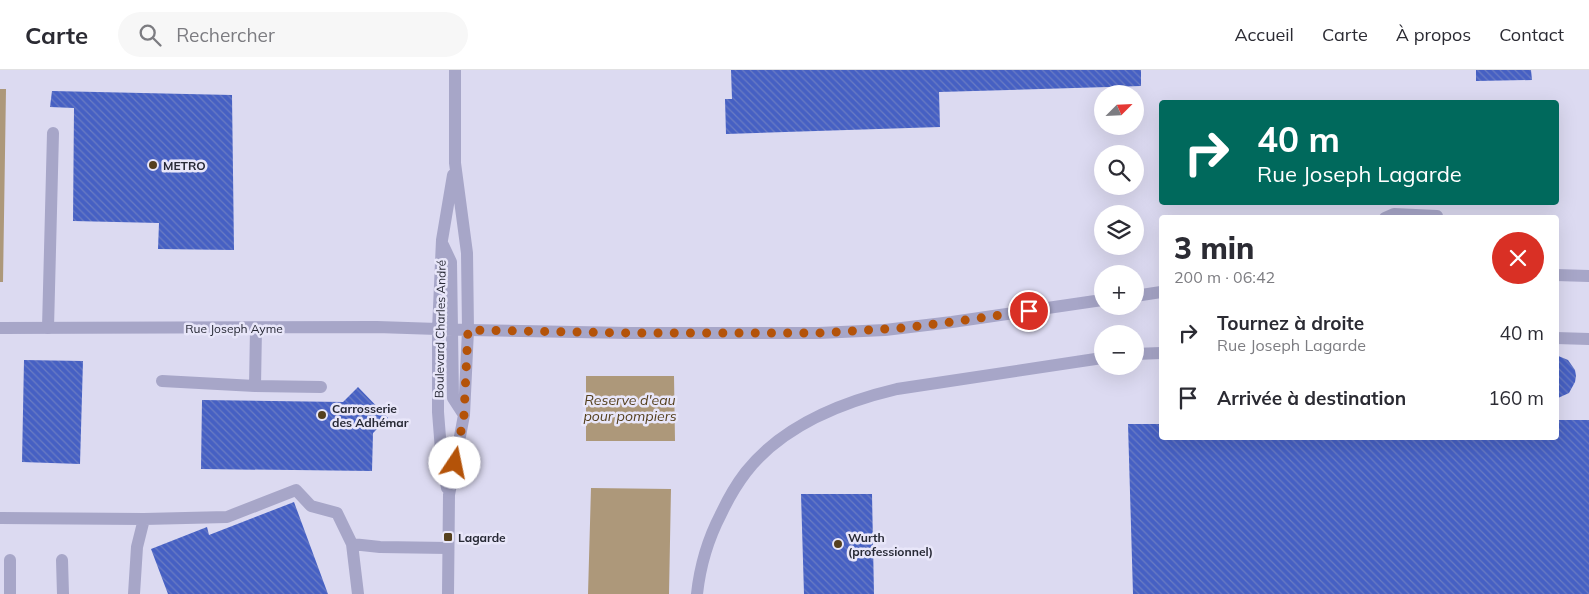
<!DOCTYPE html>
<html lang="fr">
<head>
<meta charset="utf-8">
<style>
  :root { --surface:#fff; --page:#f7f7f7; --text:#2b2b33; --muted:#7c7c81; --line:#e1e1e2 }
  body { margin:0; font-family:Mulish,sans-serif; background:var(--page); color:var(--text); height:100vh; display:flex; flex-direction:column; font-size:19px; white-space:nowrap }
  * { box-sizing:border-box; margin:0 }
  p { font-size:16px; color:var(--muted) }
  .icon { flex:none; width:28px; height:28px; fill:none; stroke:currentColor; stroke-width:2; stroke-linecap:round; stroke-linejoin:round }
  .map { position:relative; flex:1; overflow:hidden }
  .panel { position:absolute; left:1159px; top:145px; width:400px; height:225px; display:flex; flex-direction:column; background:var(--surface); border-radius:5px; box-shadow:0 5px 20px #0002 }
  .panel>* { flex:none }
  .guide { position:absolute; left:1159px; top:30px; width:400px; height:105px; border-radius:5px; box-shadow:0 5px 20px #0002; background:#00695c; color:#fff; overflow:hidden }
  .needle { width:32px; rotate:66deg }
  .tools { position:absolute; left:1094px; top:15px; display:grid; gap:10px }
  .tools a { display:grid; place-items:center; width:50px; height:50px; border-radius:50%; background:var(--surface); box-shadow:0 5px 20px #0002; font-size:25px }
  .pin { position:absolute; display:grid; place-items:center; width:42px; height:42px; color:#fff; margin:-21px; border:2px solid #fff; border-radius:50%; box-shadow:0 1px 5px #0007 }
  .me { position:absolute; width:55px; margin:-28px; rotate:11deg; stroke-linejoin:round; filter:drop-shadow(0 0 4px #0008) }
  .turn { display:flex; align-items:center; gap:18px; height:105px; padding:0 15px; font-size:22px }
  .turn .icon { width:65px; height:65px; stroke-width:2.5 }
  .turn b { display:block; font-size:35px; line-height:42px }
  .round { display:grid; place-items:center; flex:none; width:52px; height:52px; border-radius:26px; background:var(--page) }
  .overview { display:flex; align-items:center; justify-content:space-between; height:85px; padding:0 15px }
  h1 { font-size:30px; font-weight:800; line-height:38px }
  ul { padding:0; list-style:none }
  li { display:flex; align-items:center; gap:15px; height:65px; padding:0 15px }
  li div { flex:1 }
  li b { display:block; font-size:19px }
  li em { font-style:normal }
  header { display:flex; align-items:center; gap:30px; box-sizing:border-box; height:70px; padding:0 25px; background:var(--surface); border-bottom:1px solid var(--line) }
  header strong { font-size:24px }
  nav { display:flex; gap:28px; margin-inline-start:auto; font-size:18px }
  .search { width:350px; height:45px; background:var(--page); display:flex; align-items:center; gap:12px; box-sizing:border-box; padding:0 18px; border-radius:28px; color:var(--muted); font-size:19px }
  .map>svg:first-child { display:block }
  .water { fill:#ad987a }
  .building { fill:url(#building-back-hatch) }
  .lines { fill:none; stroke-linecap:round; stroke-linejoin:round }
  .lane { stroke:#a7a6c8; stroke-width:12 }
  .street { stroke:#a7a6c8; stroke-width:12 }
  .route { stroke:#b45309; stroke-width:9; stroke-dasharray:0 16.2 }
  .poi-dot { fill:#55401e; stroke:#e8e6f9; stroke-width:2 }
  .labels { text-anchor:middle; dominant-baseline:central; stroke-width:5; stroke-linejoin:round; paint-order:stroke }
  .poi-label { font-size:12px; font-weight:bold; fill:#272935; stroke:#e8e6f9; text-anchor:start }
  .street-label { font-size:12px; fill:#272935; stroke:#e8e6f9 }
  .water-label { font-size:14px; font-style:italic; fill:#55401e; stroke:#e8e6f9 }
</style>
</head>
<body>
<header>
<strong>Carte</strong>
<div class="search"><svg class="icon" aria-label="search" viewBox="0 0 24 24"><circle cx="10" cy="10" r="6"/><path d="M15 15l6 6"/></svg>Rechercher</div>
<nav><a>Accueil</a><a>Carte</a><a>À propos</a><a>Contact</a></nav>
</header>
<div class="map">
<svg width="1589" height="524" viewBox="0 0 1589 524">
  <defs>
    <pattern id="building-back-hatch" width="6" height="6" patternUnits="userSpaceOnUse" patternTransform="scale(1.25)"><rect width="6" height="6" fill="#4660c3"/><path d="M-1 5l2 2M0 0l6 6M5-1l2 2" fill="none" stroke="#6a7cc3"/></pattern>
  </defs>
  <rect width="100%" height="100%" fill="#dcdaf1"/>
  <path class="water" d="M0,19H6L3,212H0Z
    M586,306H674L675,371H586Z
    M591,418L671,419L669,524H588Z"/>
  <path class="building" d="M731,0H1141V16L939,22L940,57L726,64L725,29H732Z
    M1476,0H1531L1532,10L1476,11Z
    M52,21L232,25L234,180L158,179L159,153L73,151L74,38L50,37Z
    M1556,285L1568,290L1575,300L1576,306L1575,312L1569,323L1558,328H1556Z
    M24,290L83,291L80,394L22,392Z
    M358,317L388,348L373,363L372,401L201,399L202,330L343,332Z
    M1556,350H1589V524H1133L1128,354H1161V368H1556Z
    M801,424H872L874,524H804Z
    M294,432L328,524H168L151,479L207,457L209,465Z"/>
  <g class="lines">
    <path class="lane" d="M1385,148L1394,144L1437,146
      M1556,205L1589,206
      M1135,226L1161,222
      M48,258L53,63
      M256,258L255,316L321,317
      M468,260L629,263H819L885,260L952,252L1102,230
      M1556,268L1589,269
      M1135,284L1161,283
      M162,311L255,316
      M0,448L144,449L227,447L296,420L311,436L337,443L352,474
      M10,490V524
      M62,490L63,524
      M134,524L137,477L144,449
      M358,524L352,474L380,477L448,478
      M697,524C700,496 708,469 721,444C728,429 736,415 746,402C782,356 842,332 897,319L1102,288"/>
    <path class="street" d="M443,175L451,192L453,328L464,345
      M0,258L377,257L468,260
      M447,418L442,393L438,342V260L442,170L453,105
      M448,524L449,425L464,345L468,260L467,183L455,93V0"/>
  </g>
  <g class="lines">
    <path class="route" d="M455,393L464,345L468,260L629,263H819L902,258L952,252L1029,241"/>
  </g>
  <g class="poi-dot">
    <circle cx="153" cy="95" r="5"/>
    <circle cx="322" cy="345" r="5"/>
    <rect x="443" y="462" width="10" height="10" rx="2.5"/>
    <circle cx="838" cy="474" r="5"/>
  </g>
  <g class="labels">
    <g class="poi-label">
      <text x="163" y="95">METRO</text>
      <text x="332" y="338">Carrosserie<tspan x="332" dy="14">des Adhémar</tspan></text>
      <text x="458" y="467">Lagarde</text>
      <text x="848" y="467">Wurth<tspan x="848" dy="14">(professionnel)</tspan></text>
    </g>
    <g class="street-label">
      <text x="234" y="258">Rue Joseph Ayme</text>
      <text transform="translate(440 259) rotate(-89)">Boulevard Charles André</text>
    </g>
    <g class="water-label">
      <text x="630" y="330">Reserve d'eau<tspan x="630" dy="16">pour pompiers</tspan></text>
    </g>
  </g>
</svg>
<div class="tools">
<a><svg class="needle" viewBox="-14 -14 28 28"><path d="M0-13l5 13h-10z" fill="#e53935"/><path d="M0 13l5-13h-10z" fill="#7c7c81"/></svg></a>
<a><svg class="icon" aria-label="search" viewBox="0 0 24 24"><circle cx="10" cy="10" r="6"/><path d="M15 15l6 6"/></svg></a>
<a><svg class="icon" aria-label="layers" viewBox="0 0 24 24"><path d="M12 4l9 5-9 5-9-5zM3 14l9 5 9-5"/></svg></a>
<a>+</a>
<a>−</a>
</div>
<div class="pin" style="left:1029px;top:241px;background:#d93025"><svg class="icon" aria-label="arrive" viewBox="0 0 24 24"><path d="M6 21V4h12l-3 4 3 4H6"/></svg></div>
<svg class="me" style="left:455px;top:393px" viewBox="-20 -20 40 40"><circle r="19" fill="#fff"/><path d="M0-13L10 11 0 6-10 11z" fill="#b45309"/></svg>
<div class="guide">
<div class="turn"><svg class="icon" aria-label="right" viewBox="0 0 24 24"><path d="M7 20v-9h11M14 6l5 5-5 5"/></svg><div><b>40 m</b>Rue Joseph Lagarde</div></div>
</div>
<section class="panel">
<div class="overview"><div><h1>3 min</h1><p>200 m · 06:42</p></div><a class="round" style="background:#d93025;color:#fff"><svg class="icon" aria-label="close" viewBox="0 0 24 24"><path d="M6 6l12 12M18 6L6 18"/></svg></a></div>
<ul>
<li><svg class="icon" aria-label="right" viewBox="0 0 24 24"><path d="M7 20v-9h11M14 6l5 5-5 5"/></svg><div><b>Tournez à droite</b><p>Rue Joseph Lagarde</p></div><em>40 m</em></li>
<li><svg class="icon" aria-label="arrive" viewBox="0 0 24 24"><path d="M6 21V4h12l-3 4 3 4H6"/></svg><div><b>Arrivée à destination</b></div><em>160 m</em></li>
</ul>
</section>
</div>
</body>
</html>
